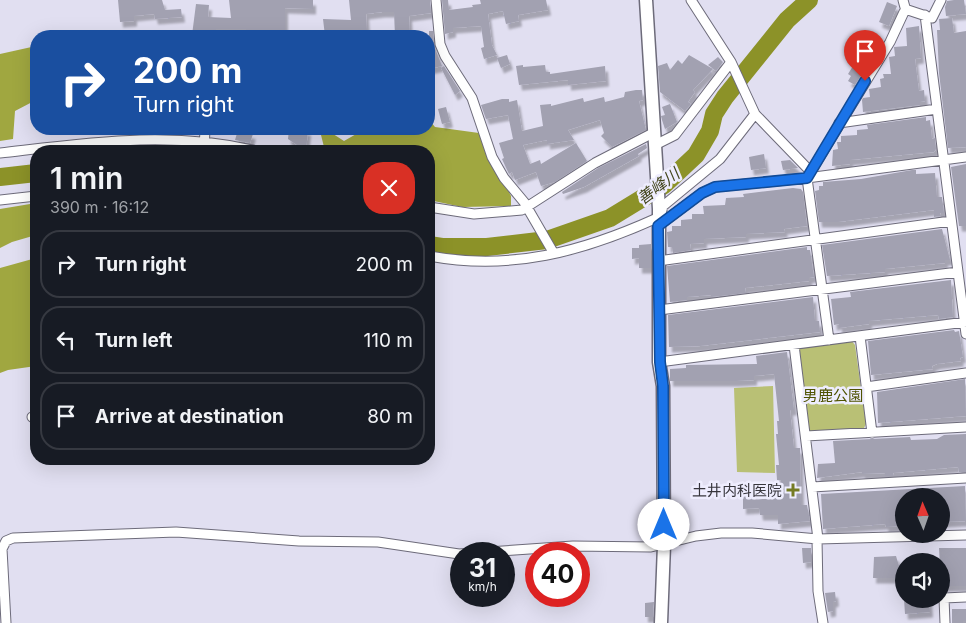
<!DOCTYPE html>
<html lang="en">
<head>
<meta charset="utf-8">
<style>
  :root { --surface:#171b24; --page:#242831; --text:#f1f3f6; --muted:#9ea1a6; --line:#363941 }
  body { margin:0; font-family:Inter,"Noto Sans JP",sans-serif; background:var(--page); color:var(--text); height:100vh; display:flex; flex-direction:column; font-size:19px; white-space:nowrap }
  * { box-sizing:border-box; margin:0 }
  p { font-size:16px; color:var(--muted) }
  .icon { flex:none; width:28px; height:28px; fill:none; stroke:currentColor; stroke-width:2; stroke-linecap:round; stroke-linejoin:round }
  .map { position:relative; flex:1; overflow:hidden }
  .details { position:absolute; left:30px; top:145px; width:405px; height:320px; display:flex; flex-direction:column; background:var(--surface); border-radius:20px; box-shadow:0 5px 20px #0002 }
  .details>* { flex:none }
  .top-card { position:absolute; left:30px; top:30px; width:405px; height:105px; border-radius:20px; box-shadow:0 5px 20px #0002; background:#1a4fa0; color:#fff; overflow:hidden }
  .needle { width:32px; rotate:358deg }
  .tools { position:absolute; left:895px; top:488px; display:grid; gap:10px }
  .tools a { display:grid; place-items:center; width:55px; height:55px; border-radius:50%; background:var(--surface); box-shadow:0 5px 20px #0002; font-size:25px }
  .speed { position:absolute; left:450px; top:542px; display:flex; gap:10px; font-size:25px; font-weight:700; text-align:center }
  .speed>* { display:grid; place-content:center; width:65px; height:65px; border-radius:50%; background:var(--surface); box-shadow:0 5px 20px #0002; line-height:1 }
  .speed small { font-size:12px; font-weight:400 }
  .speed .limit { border:8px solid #d22; background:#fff; color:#111 }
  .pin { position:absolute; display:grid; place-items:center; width:42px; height:42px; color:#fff; margin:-51px -21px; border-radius:50% 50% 50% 0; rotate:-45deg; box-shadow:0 0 5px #0007 }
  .pin .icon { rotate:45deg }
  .me { position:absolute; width:55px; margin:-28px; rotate:0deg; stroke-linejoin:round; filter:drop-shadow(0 0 4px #0008) }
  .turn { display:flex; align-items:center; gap:18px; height:105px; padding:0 20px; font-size:22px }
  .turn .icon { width:65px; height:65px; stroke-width:2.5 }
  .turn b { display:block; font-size:35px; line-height:42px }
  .round { display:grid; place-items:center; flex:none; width:52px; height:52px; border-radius:20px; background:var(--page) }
  .headline { display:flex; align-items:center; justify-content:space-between; height:85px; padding:0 20px }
  h1 { font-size:30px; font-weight:600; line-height:38px }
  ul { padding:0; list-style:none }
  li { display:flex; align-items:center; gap:15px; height:68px; margin:0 10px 8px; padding:0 10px; border:2px solid var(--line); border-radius:20px }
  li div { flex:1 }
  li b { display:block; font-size:19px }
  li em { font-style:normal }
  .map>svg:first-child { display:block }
  .green { fill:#b9c075 }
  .forest { fill:#a0a740 }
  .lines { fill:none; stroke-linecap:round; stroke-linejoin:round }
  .river { stroke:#8c9228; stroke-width:18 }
  .building { fill:#a2a1b1; filter:url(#shadow) }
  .street-casing { stroke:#6d6b7a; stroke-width:11 }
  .secondary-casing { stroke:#6d6b7a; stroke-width:15 }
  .street { stroke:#fff; stroke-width:9 }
  .secondary { stroke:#fff; stroke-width:12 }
  .route-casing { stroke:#114b97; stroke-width:12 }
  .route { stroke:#1a73e8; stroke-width:9 }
  .poi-dot { fill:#757b24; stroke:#eeedfe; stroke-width:2 }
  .labels { text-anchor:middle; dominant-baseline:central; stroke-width:5; stroke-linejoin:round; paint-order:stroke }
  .park-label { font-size:15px; fill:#4f5302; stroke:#eeedfe }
  .poi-label { font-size:15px; fill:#37363d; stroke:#eeedfe; text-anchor:end }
  .water-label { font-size:16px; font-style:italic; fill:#43461c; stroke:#eeedfe }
</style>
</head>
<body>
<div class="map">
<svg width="966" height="623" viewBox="0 0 966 623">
  <defs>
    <filter id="shadow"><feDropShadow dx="3" dy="5.5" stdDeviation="1" flood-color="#0004"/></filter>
  </defs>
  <rect width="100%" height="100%" fill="#e1dff1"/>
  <path class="green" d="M851,340L855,345L866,424L864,428L810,432L808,429L798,351L801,347Z
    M773,386L775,473L737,472L734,388Z"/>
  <path class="forest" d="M36,46V100L15,111L13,139L0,141V54Z
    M429,120L435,127L479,133L511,196V206L462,207L429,200V151H325L321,135L330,132L344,141L365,129H429Z
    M36,203V235L12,242L0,248V209Z
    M36,258V366L8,370L0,373V268Z"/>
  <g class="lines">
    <path class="river" d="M0,177L36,173
      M429,245L442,247H487L547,240L610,218L664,185L696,155L710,131L714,114L725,97L787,20L809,0"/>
  </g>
  <path class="building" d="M118,0H162L165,10L181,9L182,17L155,19L154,14L134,16V21L120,22Z
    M229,0H313V9L285,8V36H246V29H216V36L192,35L196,4L209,5L208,17L231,18Z
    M349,0H430L431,13L409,16L410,36H395L394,12H382L366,14L367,31H361V36H325L323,19L351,20Z
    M442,0H448L449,10L473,7L472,5L481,4L480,0H546L548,10L518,15L519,21L506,24L503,11L488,14L492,45L497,55L484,59L481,48L484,47L481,26L453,28V32L445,34Z
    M954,0H964L966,14L946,16L945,7L947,1Z
    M887,2L897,6L889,26L879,22Z
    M952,18L954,33L966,31V147L948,148L939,73L937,30H940L939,19Z
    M919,26L921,58L915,59L919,91L924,90L925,101L920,102V105L863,112L862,100L863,98L870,97L869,89L881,87L880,79L884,78L883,74H891L889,57L895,56L894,47L907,46L906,28Z
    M429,31H433L434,46L442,66L429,69Z
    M871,37L881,43L855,85L848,81L851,76L848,74Z
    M507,55L510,64L501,68L497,58Z
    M689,55L713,69L693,90L695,92L688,102L691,104L685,111L660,92L658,66L667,63L670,70L678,60L682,64Z
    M718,57L723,62L716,71L708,65Z
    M523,65V67L545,65L546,72H550V74L605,66L606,81L568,85V80L519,85L516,66Z
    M444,66L460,91L455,95L441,68Z
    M636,90H642L643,100L639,101L646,130L612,147L601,136L604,133L600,120L568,130L574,140L547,144V140L523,145L530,164L540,160L541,164L576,143L587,161L555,182L541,186L536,172L515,180L512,172L509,174L502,159L504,158L499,143L513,139L508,115L486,119L481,105L502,99H509V102L517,100L522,131L543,126L540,105L551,104V106L583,98L584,102L604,97L605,102L624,97L625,92Z
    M670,104L677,122L665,129L662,120L661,116L665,115L662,107Z
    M446,107L450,122L442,124L438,109Z
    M926,117V121L930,120L932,139L935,138L936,149L934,152L850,160V164L832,166L833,150L838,149L837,142H841V136L857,135V130L868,129L867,125Z
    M289,129L308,130L306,151L288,139Z
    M238,130L253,134L250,143L235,140Z
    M646,144L647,148L638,154L639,156L584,187L563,194L562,192L598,168Z
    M764,154L766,168L751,170L749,157Z
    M790,160L798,168L783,170L781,161Z
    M966,164V226H959L951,167Z
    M912,170H916V174L935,173L937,197H942L944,213H940L941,216L934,217V210L838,222H819L815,191L819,190V186H823V182L861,179Z
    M793,188L801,189L803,192L807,226L784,229L785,232L746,234V237L704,239V243L690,244L691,250L673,253L672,247H668L667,232L672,231V226H681V220L692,219V214H704L703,206L725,205L726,198L744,197L743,194Z
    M942,229L950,260H945V263L885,269V272L827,276L822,245Z
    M651,244V268H639V258L632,259V248H639V245Z
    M807,247V250H810L814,277L809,278V281L745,288L746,293L711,297V295L687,297V300L670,302L667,266Z
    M951,280L953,317L939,319L938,315L869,321V324L839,328V324L834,325L831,299L851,297L850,292Z
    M813,297L815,321H819L820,332L700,346L669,347L668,315Z
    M954,330L955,332L959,331L963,357L960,358L961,361L937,364L932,366L933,369L871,375L868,341Z
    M787,352L794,410H790L794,448H800L801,505H807L810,521L778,524V515H760L759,508L743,509V491H754V500L781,497V480H777L776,465H779L776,434H778L777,421H779L774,374L754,376V380L736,381H670V369L686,368V365L757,364L756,356Z
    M965,379L966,416L878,423L877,392Z
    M966,434V472H959L958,467L893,473L894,476H885V473L862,474V472L817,478L818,464L835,463L833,441L910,437L911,440L937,439L944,435Z
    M965,486L966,521L941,522V496H904V523L900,524V526L886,527L885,524L823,529L821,494Z
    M802,548H811V562L803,563Z
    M939,548H966V586H941Z
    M896,556L899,566H904V578H873L874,557Z
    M835,592L836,601L833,602V611L828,612L825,593Z
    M904,599H929L930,612L905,614Z
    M654,602L653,617H645V603Z
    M952,609H966V621H963V623H952Z"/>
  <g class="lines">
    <defs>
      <path id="street" d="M436,0L440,44L445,56L472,98L492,157L504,178L524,202L553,252
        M691,0L731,62L755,114L810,171
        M903,0L906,11
        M925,15L966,334
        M839,123L937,109
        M655,145L675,135L731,62
        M204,151L205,129
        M0,153C87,143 170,130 257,151
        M0,200L36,196
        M429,207L474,214L522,210L595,163L653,133
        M661,214L663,206L720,159L755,114
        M658,226L702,193L715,187L807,178L890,42L904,12L908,10L932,18L941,0
        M429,256C511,271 582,252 657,218
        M658,261L951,221
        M659,310L958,272
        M860,336L872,433
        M829,340L807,178L966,157
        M794,345L818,539
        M659,362L966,322
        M866,387L966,373
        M32,417H36
        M806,436L966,427
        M812,487L966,478
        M817,539L818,591L823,623
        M6,623L2,549L6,541L13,538L176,532L299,541L378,542L459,554L573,546L651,547L696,536L721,533H752L818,539L966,535
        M945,623L944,598L966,597"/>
      <path id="secondary" d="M646,0L659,209V362L663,386L664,545L661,623"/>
    </defs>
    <use href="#street" class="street-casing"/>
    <use href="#secondary" class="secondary-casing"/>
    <use href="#street" class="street"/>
    <use href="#secondary" class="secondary"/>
  </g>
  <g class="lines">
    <defs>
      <path id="route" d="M664,525L663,386L660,362L658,226L702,193L715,187L807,178L865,81"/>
    </defs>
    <use href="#route" class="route-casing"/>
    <use href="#route" class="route"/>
  </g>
  <path class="poi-dot" d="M790.5 482.5h5v5h5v5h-5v5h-5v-5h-5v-5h5z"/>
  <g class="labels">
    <g class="park-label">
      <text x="833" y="395">男鹿公園</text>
    </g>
    <g class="poi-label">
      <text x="782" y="490">土井内科医院</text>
    </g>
    <g class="water-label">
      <text transform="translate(658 186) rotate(-37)">善峰川</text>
    </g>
  </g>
</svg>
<div class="tools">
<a><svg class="needle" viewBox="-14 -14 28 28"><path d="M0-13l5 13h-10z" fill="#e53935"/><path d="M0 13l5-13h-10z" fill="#9ea1a6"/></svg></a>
<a><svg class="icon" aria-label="sound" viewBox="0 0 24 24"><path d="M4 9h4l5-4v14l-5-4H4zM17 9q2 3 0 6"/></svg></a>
</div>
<div class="speed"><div>31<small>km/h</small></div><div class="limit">40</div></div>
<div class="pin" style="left:865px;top:81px;background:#d93025"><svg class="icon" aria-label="arrive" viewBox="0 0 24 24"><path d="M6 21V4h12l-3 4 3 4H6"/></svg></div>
<svg class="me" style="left:664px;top:525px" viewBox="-20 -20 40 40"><circle r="19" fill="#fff"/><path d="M0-13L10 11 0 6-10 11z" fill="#1a73e8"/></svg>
<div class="top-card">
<div class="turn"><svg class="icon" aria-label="right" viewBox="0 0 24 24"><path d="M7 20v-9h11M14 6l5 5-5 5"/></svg><div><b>200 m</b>Turn right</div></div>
</div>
<section class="details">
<div class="headline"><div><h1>1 min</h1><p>390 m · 16:12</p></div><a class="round" style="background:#d93025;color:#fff"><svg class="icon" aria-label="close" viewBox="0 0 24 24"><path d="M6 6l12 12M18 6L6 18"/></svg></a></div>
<ul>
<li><svg class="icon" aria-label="right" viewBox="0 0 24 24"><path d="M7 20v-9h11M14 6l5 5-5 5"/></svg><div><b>Turn right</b></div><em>200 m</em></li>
<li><svg class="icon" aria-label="left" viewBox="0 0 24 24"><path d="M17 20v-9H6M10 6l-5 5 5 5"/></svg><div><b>Turn left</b></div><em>110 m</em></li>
<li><svg class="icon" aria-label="arrive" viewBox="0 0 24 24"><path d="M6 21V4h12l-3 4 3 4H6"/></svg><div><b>Arrive at destination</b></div><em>80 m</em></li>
</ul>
</section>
</div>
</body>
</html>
